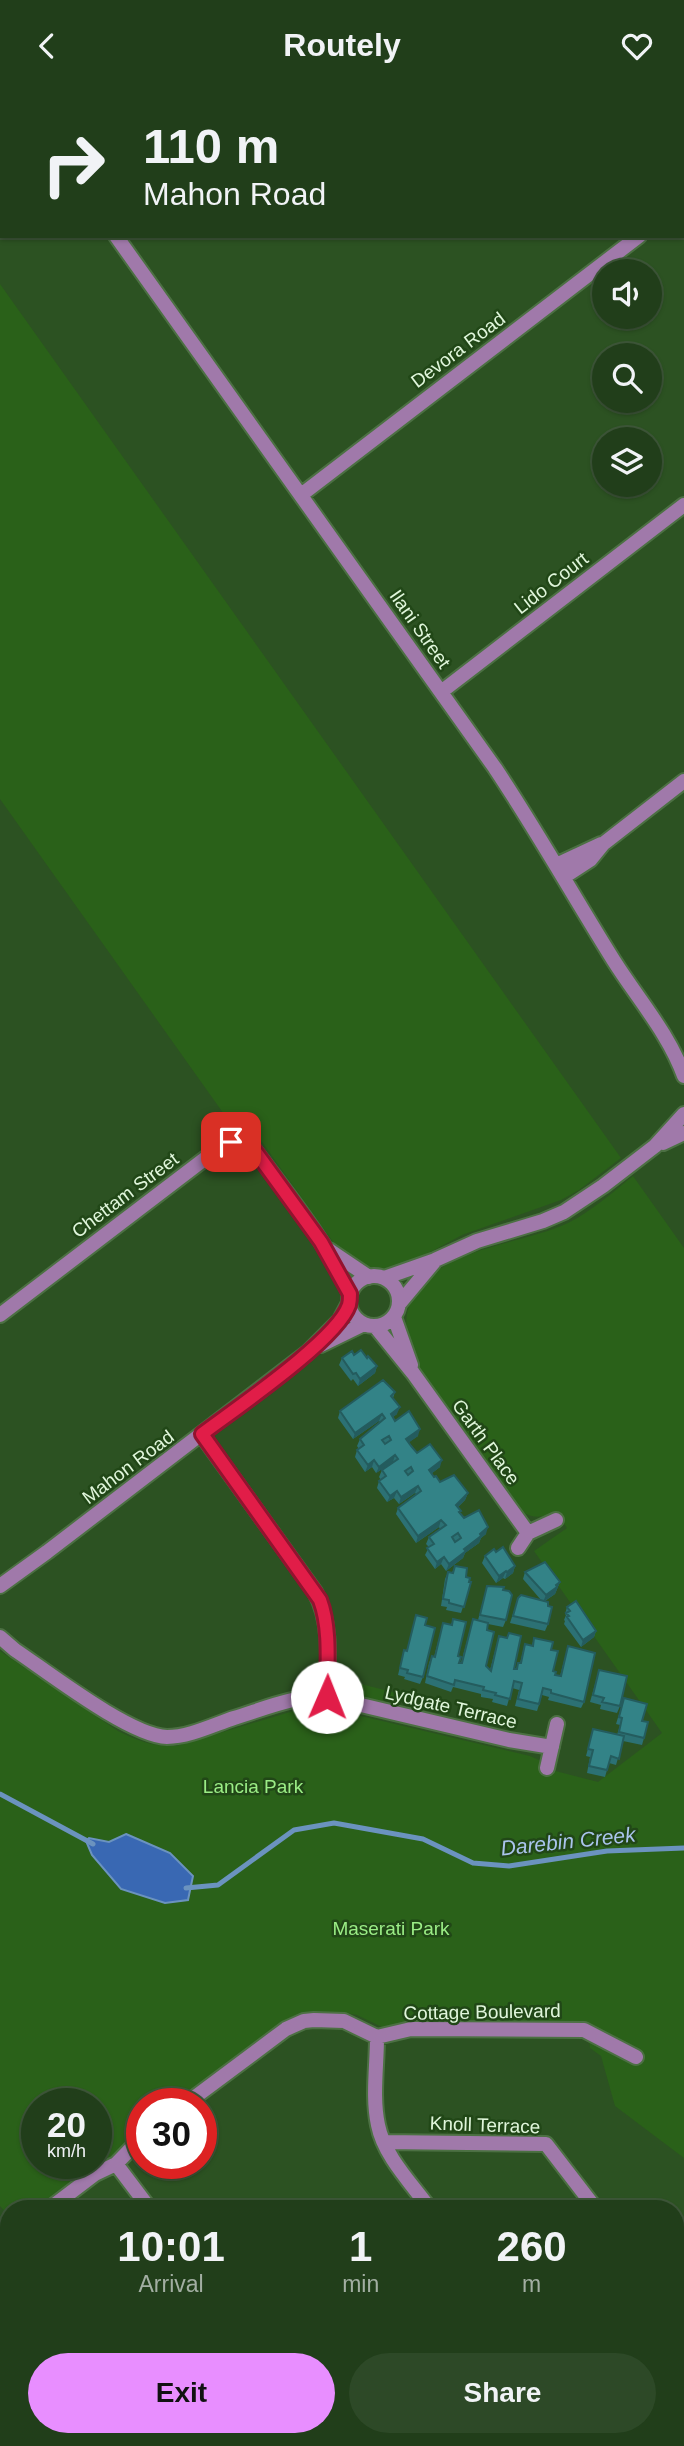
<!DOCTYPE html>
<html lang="en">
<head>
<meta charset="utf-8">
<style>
  :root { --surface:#213e1a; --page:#2d4927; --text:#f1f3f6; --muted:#a2aea2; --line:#3e5739; --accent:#e88eff }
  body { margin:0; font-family:Arial,sans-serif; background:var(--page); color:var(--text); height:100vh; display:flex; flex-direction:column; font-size:26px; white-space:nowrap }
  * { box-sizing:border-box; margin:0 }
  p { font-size:23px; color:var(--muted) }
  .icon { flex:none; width:38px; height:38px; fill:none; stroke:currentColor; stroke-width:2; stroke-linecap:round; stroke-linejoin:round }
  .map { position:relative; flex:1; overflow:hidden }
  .panel { position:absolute; left:0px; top:2109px; width:684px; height:247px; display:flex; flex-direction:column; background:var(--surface); border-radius:28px 28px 0 0; box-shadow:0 2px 5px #0004,0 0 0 2px var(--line) }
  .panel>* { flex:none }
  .top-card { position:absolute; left:0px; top:0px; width:684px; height:147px; box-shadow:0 2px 5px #0004,0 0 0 2px var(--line); background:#213e1a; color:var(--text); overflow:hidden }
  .tools { position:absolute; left:592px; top:168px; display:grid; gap:14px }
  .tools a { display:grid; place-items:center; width:70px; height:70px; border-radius:50%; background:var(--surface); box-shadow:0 2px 5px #0004,0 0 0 2px var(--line); font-size:35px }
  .speed { position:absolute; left:21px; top:1997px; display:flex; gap:14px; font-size:35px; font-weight:700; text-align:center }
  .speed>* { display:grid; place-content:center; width:91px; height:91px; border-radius:50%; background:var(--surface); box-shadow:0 2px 5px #0004,0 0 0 2px var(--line); line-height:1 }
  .speed small { font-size:18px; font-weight:400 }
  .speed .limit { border:10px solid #d22; background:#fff; color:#111 }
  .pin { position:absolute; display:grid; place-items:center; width:60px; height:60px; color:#fff; margin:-30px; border-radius:14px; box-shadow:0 4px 10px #0006 }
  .me { position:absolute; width:77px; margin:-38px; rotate:1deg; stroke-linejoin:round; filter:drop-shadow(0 0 5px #0008) }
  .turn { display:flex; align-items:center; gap:24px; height:147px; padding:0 28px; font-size:32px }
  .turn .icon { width:91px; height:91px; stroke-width:2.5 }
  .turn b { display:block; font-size:49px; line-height:60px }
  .eta { display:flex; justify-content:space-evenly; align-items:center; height:119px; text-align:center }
  .eta b { font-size:42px; font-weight:700; line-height:49px }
  .button { display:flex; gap:14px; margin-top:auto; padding:14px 28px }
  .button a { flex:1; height:80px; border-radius:42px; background:var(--accent); color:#111; font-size:28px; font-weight:700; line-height:80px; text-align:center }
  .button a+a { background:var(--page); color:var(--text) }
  header { display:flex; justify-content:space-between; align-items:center; height:91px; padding:0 28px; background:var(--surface); font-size:32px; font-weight:700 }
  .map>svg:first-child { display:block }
  .green { fill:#2a6119; fill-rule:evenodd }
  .water { fill:#3968b3; stroke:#6b93bf; stroke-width:2 }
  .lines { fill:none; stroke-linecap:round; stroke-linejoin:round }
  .stream { stroke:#6b93bf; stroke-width:5 }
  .street-casing { stroke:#4c7043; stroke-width:18 }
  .street { stroke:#a079aa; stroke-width:14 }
  .wall { fill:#2c7174 }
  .shaded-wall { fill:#245c5e }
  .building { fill:#338387; stroke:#245c5e; stroke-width:2; fill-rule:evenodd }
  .route-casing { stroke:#92132f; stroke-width:18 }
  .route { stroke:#e11d48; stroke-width:12 }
  .labels { text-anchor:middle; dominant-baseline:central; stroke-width:5; stroke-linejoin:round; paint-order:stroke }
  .street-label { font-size:19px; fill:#e0f6db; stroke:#214717 }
  .park-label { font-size:19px; fill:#9bed86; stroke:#214717 }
  .water-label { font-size:21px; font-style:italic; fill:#aac4ec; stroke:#214717 }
</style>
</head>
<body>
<header><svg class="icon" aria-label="back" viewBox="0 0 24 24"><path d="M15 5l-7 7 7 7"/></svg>Routely<svg class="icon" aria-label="heart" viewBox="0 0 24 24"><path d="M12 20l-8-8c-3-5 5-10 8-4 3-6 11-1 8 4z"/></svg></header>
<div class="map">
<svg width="684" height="2355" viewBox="0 0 684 2355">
  <rect width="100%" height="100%" fill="#2c5222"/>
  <path class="green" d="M0,193L621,1067L579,1099L561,1109L462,1144L410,1172L388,1178H376L362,1173L342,1162L336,1155L257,1044L247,1037L234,1036L226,1026L0,708Z
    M633,1085L684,1157V2067L615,2015L601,1965L590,1957L587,1932H408L386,1938L357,1924L340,1921H308L289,1927L270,1939L174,2012H142V2037L129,2047L113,2067L91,2075L35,2117L9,2118V2125L0,2115V1560L118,1640C138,1650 154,1656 176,1655L310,1615L340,1620L530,1665L539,1669L540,1676L598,1691L662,1642L534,1460L567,1437L555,1420C543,1427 532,1428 521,1420C497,1386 474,1353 450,1320C439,1304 426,1288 416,1272C407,1255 403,1233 409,1215C430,1156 520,1155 568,1132C592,1120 613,1101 633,1085ZM37,2012H96V2072H37Z
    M342,1588L396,1602L393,1612C375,1608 350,1607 339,1590Z"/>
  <path class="water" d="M126,1743L170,1762L193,1785L188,1809L165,1812L121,1798L92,1764L86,1750L89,1747L109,1751Z"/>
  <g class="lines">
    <path class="stream" d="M0,1703L93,1753
      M186,1797L218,1794L294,1739L334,1732L423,1748L473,1772L509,1775L607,1760L684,1757"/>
    <defs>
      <path id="street" d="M13,0L14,2
        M554,0L556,2
        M438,2L440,0
        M682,111L684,110
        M116,145L495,677C537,740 574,806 614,870C638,908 669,943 684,985
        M301,404L639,145
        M441,601L684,414
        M556,774L601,753
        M564,786L590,769L603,753L684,690
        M663,1052L684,1042
        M329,1159L369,1186
        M349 1210a25 25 0 1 1 50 0a25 25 0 1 1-50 0Z
        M384,1187L435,1169L477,1150L543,1130L564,1121L603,1095L655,1055L684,1023
        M399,1213L434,1171
        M0,1224L215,1060C230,1050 241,1049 255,1060C289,1105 327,1152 350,1203
        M394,1226L411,1274
        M375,1235L413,1282L528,1442
        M321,1254L364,1233
        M202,1344L315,1501C332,1531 328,1573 327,1606
        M518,1457L528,1442L556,1429
        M0,1495L47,1461L307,1262L340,1229L349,1212
        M0,1546L15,1559C48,1581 130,1645 167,1646C189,1646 213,1634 234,1627C264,1618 294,1604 327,1606L509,1649L552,1656
        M547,1677L557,1633
        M377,1946C377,1975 372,2006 378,2034C384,2065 412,2093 430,2118
        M187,2012L286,1938L304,1930L314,1929L344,1930L377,1946L411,1938L584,1939L636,1966
        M384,2051L546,2053L596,2118
        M116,2073L150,2118
        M49,2118L95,2083L116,2073L142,2046
        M0,2155L9,2148
        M676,2222L684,2233
        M0,2305L9,2317
        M32,2347L38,2355
        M322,2347L328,2355
        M605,2347L611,2355"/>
    </defs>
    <use href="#street" class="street-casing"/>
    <use href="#street" class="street"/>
  </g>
  <path class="wall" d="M354,1264L367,1267L377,1275L375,1282L358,1295L353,1288L351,1290L339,1274L342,1267Z
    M395,1301L393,1307L397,1323L393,1326L395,1330L418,1345L409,1351L417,1362L440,1376L432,1382L434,1386L440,1391L468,1402L465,1409L458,1416L461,1420L460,1422L464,1427L486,1443L481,1447L479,1452L465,1462L463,1467L446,1480L441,1473L435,1478L425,1464L429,1456L426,1453L429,1446L440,1438L439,1436L416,1452L396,1423L398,1417L416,1403L415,1402L399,1413L394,1407L387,1411L377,1397L379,1390L381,1389L379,1386L382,1379L393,1371L376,1382L372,1376L365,1381L355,1366L357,1359L359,1358L357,1355L360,1348L380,1331L379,1330L353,1348L338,1327L340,1320Z
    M496,1461L515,1475L513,1482L505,1488L503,1487L496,1492L482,1472L485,1465Z
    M455,1475L469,1491H471L461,1522L446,1519L447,1516L441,1515L445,1488L448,1481L452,1482Z
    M525,1481L560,1491L555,1503L545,1510L548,1515V1533L545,1540L510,1532L518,1507L541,1509L523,1488Z
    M487,1495L503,1499L506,1529L503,1536L488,1533L487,1539L486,1575L490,1579L499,1545L507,1547L509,1542L514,1578H516L518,1572H520L525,1553L532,1554L534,1547L551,1559L553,1580L555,1584L560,1585L568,1555L584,1611L581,1617L548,1609L549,1606L542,1604L537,1620L515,1615L519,1599L512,1597L507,1615L492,1611L493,1608L481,1606V1603L453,1596L451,1601L425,1592L429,1572L432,1565L434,1566L443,1532L451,1534L453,1528L458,1565L459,1572H461L471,1535L473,1528L478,1529Z
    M567,1516L596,1540L594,1546L581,1556L564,1533L565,1530L564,1529L566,1524L565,1523Z
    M416,1524L425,1534L423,1586L420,1593L404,1588L405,1586L398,1584L404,1559L407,1560Z
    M599,1579L620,1615L617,1622L600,1618L601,1614L590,1611Z
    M624,1607L642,1630L644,1647L642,1654L623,1650L616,1674L609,1672L605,1686L587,1682L590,1666L586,1665L593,1638L617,1644L620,1634L616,1633Z"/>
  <path class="shaded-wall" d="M377,1275L375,1282L358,1295L360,1288Z
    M400,1316L397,1323L388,1330L391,1323Z
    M382,1323L379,1330L353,1348L355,1342Z
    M420,1338L418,1345L404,1355L406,1348Z
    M395,1364L393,1371L376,1382L379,1376Z
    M374,1369L372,1376L365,1381L368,1374Z
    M442,1369L440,1376L427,1386L429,1379Z
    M418,1395L415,1402L399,1413L401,1406Z
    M397,1400L394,1407L387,1411L390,1405Z
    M468,1402L465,1409L454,1420L456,1414Z
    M441,1429L439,1436L416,1452L418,1445Z
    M488,1436L486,1443L481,1447L479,1452L465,1462L463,1467L446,1480L449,1473L480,1443Z
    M444,1466L441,1473L435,1478L437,1471Z
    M515,1475L513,1482L505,1488L507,1481Z
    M506,1480L503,1487L496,1492L499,1485Z
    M560,1491L555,1503L543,1511L546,1504Z
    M596,1540L594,1546L581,1556L583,1549Z"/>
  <path class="building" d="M361,1259L367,1267L368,1265L377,1275L360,1288L356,1282L353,1283L342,1267L352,1260L354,1264Z
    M383,1289L395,1301L391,1305L400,1316L391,1323L395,1330L409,1320L420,1338L406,1348L411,1355L417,1362L430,1353L442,1369L429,1379L434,1386L436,1385L440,1391L454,1384L468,1402L456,1414L461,1420L459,1421L464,1427L479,1419L488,1436L480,1443L481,1445L464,1458L466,1460L449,1473L444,1466L437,1471L427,1457L434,1453L429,1446L446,1434L441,1429L418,1445L398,1417L421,1400L418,1395L401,1406L397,1400L390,1405L379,1390L386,1385L382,1379L398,1368L395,1364L379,1376L374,1369L368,1374L357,1359L364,1354L360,1348L385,1327L382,1323L355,1342L340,1320ZM389,1345L391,1349L385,1353L382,1349ZM411,1376L413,1380L408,1384L405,1380ZM458,1442L461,1447L455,1451L452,1446Z
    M503,1456L515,1475L507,1481L506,1480L499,1485L485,1465L494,1458L496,1461Z
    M545,1471L560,1491L556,1494L557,1496L546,1504L525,1481Z
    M455,1475L467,1477L466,1486L470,1487L469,1491H471L464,1516L449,1512V1509L443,1508L448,1481L453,1482Z
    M487,1495L504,1496L503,1499L509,1500L512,1504L506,1529L480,1524Z
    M521,1504L548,1511V1515L552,1516L548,1533L513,1525L518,1507Z
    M576,1510L596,1540L583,1549L567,1526L569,1525L566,1522L570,1520L567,1516Z
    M416,1524L427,1527L425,1534L435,1537L423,1586L407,1582L408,1579L400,1577L404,1559L407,1560Z
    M453,1528L466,1531L458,1565L461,1566L459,1572H462L473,1528L488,1532L487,1539L494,1541L486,1575L491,1580L499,1545L507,1547L509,1542L521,1545L514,1578H517L518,1572H521L525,1553L533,1555L534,1547L553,1551L551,1559L558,1560L553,1580L556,1581L555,1584L561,1585L568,1555L595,1562L584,1611L551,1602V1599L543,1597L539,1613L518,1608L522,1592L514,1590L510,1608L495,1604L496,1602L483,1599L484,1596L455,1589L454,1594L427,1585L432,1565L435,1566L443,1532L452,1534Z
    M599,1579L627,1585L620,1615L602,1611L604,1607L593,1604Z
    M624,1607L647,1613L642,1630L648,1631L644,1647L619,1641L622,1627L619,1626Z
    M593,1638L624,1645L619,1668L611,1665L607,1679L589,1675L593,1659L588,1658Z"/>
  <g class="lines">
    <defs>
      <path id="route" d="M231,1051H240L255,1060L321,1151L350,1203C350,1207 350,1210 349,1214C337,1249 235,1318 202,1343L320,1509C331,1538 327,1576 327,1606"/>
    </defs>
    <use href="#route" class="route-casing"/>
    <use href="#route" class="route"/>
  </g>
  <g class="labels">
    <g class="street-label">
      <text transform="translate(458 259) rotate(-37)">Devora Road</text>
      <text transform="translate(551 492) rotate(-38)">Lido Court</text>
      <text transform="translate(420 538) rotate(55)">Ilani Street</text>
      <text transform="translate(125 1104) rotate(-37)">Chettam Street</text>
      <text transform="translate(486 1351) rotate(54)">Garth Place</text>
      <text transform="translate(128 1376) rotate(-37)">Mahon Road</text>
      <text transform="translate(451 1616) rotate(13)">Lydgate Terrace</text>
      <text transform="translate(482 1921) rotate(-1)">Cottage Boulevard</text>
      <text transform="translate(485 2034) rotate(2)">Knoll Terrace</text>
    </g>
    <g class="park-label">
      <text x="253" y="1695">Lancia Park</text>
      <text x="391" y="1837">Maserati Park</text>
    </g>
    <g class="water-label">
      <text transform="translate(568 1750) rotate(-6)">Darebin Creek</text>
    </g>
  </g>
</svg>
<div class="tools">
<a><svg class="icon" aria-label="sound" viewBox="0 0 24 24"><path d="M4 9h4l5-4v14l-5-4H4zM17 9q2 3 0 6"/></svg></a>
<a><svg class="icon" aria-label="search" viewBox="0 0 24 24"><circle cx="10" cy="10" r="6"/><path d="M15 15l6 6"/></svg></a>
<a><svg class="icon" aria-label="layers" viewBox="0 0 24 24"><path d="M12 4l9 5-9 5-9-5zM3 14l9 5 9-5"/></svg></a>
</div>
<div class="speed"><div>20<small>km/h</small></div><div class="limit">30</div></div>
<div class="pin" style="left:231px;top:1051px;background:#d93025"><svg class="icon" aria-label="arrive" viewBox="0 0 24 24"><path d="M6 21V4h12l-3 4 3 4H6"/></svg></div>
<svg class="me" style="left:327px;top:1606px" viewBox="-20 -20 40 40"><circle r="19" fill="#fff"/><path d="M0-13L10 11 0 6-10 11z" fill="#e11d48"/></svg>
<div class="top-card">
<div class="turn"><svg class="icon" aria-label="right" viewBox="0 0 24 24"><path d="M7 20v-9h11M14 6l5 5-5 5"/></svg><div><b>110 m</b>Mahon Road</div></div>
</div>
<section class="panel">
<div class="eta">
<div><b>10:01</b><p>Arrival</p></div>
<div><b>1</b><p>min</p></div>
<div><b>260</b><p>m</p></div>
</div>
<div class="button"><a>Exit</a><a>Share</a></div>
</section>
</div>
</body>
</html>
